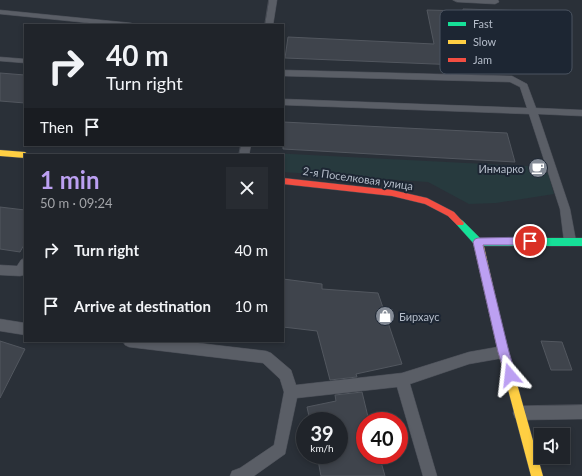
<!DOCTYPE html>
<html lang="en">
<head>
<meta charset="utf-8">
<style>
  :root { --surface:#20242a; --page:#282c32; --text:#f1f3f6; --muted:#a2a4a8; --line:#3d4147; --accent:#bca0f2 }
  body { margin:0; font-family:Lato,sans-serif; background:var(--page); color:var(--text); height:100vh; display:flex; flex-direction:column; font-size:15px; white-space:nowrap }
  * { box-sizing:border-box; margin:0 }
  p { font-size:13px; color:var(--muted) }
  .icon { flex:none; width:22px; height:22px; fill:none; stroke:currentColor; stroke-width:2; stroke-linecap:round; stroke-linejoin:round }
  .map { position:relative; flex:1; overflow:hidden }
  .sheet { position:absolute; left:24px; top:154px; width:260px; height:188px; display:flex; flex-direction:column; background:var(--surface); border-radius:0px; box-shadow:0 2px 6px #0003,0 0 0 1px var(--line) }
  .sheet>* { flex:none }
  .top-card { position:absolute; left:24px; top:24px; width:260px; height:122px; border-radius:0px; box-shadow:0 2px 6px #0003,0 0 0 1px var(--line); background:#20242a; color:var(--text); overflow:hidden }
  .buttons { position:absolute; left:534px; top:428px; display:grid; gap:8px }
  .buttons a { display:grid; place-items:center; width:36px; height:36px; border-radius:0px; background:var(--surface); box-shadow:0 2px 6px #0003,0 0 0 1px var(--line); font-size:20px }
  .speed { position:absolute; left:296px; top:412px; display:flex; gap:8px; font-size:20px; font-weight:700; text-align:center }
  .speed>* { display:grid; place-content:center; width:52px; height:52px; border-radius:50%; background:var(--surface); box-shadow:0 2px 6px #0003,0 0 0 1px var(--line); line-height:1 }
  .speed small { font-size:10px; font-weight:400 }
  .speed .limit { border:6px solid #d22; background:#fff; color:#111 }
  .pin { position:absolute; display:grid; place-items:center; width:34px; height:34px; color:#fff; margin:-17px; border:2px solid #fff; border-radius:50%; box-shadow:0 1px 4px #0007 }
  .me { position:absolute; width:44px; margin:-22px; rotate:343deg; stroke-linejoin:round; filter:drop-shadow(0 0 3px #0008) }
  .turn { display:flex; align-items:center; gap:14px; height:84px; padding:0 16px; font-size:18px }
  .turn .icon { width:52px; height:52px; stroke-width:2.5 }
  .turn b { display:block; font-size:28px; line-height:34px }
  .then { display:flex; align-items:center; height:38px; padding:0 16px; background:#0003; gap:8px; font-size:15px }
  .round { display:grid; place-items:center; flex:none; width:42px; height:42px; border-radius:0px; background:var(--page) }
  .head { display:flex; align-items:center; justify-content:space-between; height:68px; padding:0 16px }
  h1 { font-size:24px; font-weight:700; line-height:30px; color:var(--accent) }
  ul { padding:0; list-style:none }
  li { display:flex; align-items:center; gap:12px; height:56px; padding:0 16px }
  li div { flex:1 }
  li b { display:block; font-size:15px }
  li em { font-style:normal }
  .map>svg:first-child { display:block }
  .green { fill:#273a3e }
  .building { fill:#3f444c; stroke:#52575f }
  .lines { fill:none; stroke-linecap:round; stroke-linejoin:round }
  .lane-casing { stroke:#484c55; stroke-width:1 }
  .fast-casing { stroke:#484c55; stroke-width:1 }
  .slow-casing { stroke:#484c55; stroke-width:1 }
  .jam-casing { stroke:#484c55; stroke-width:1 }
  .lane { fill:#5a5e66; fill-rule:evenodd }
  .fast { fill:#16e098; fill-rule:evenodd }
  .slow { fill:#ffcf43; fill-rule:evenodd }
  .jam { fill:#f24e42; fill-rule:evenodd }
  .route { fill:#bca0f2; stroke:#7a689d }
  .labels { text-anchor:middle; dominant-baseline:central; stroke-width:4; stroke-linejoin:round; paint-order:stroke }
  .poi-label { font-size:11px; fill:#b4bcc9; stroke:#1d2633; text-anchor:end }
  .street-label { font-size:11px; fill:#b4bcc9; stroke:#1d2633 }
  .key { fill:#1d2633; stroke:#4a5360; stroke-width:1 }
  .key-label { font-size:11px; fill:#b4bcc9 }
</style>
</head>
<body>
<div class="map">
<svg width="582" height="476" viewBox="0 0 582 476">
  <rect width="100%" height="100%" fill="#2a3038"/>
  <path class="green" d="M271,153L527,166L548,173L554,194L496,203L469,204L428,182L283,172V155H270Z"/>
  <path class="building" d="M463,9L531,11L546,48H549L558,69L285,58L288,37L434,44L427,10L463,11Z
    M0,73L25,75V103L0,101Z
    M283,122L507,133L515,162L283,149Z
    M0,207L25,210V243L20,252L0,249Z
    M283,279L322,284V289L378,293L402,364L356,374L357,377L330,380L317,331L283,327Z
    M0,341L25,349L0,398Z
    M541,341L562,342L572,370H551Z
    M362,392L369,421H365V455H379L385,476H321L317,455H339V421H310L307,407L336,401L335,395Z"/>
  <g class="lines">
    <defs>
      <path id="lane" d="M269,0H277L273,25H265Z
        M453,0H498L499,2L495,4L457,2Z
        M0,10L131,23L135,25H109L0,14Z
        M0,57L25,59V63L0,61Z
        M283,70L512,76L527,84L536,108L582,110V116L538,114L570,209L576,241L574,244L570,246L566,244L564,241L560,209L529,114L283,105V99L527,108L520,87L510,82L283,76Z
        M241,145H251L249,155H239Z
        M25,258L24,275L20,276L0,275V265L17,266L21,260Z
        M0,319L25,323V335L0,331Z
        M123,341H181L266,351L271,353L291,370L296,385L402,373L469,352L503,346L508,348L509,352L508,356L503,358L469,364L410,384L437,476H423L397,387L297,398L285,454L254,476H230L232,471L240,468L274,445L284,392L280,379L263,363L129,347L125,345Z
        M582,405V419L520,420L515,418L513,413L515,408L520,406Z"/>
      <path id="fast" d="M460,219L463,221L480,238H582V246H478L475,245L457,225L456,223L457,221Z"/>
      <path id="slow" d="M0,150L25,152L29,155H25V158L0,156Z
        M478,238L481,239L483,242L508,352L543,476H531L498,352L473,242L475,239Z"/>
      <path id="jam" d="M283,178L392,190L427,198L454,212L464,223L463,225H457L448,216L425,204L392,196L283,184Z"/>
    </defs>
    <use href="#lane" class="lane-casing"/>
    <use href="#fast" class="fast-casing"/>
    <use href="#slow" class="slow-casing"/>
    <use href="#jam" class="jam-casing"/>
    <use href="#lane" class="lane"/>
    <use href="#fast" class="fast"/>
    <use href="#slow" class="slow"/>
    <use href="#jam" class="jam"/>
  </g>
  <path class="route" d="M530,237L533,238L534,241L533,244L530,245H483L509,352L516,375L514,379L510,380L506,379L498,352L473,242L475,239L478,238Z"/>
  <defs>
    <symbol id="cafe-disc" viewBox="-11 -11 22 22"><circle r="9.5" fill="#848b96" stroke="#1d2633"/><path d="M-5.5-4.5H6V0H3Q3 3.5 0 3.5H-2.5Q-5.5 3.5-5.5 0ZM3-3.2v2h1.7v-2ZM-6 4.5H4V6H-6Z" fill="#fff"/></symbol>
    <symbol id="shop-disc" viewBox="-11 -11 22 22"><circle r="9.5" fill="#848b96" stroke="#1d2633"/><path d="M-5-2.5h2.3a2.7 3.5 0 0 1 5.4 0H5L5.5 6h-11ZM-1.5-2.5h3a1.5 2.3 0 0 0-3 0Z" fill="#fff"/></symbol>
  </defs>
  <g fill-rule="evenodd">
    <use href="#cafe-disc" x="527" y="157" width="22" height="22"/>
    <use href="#shop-disc" x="374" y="305" width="22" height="22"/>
  </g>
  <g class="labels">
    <g class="poi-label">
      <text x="524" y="168">Инмарко</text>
      <text x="399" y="316" text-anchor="start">Бирхаус</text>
    </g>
    <g class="street-label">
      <text transform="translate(358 178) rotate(8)">2-я Поселковая улица</text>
    </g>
  </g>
  <rect x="440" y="10" width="132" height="64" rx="6" class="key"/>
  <rect x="448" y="22" width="18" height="4" fill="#16e098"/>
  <rect x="448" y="40" width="18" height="4" fill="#ffcf43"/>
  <rect x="448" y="58" width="18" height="4" fill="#f24e42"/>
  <g class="key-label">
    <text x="473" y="28">Fast</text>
    <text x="473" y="46">Slow</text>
    <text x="473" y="64">Jam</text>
  </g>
</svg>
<div class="buttons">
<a><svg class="icon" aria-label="sound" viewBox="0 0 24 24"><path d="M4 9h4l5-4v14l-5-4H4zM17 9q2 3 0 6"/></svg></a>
</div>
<div class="speed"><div>39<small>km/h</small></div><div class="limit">40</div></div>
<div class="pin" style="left:530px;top:241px;background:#d93025"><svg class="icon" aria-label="arrive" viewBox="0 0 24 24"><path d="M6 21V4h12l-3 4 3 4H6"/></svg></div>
<svg class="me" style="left:510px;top:375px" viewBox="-20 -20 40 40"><path d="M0-17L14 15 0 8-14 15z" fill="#bca0f2" stroke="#fff" stroke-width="4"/></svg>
<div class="top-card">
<div class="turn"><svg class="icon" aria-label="right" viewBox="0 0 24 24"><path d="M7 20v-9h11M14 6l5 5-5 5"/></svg><div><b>40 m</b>Turn right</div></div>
<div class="then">Then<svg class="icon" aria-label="arrive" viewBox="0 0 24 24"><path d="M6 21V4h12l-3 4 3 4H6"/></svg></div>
</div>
<section class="sheet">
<div class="head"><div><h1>1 min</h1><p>50 m · 09:24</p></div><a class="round"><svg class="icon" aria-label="close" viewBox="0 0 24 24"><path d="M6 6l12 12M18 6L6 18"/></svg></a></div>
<ul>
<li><svg class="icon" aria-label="right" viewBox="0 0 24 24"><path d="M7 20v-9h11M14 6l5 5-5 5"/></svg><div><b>Turn right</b></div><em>40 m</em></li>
<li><svg class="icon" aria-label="arrive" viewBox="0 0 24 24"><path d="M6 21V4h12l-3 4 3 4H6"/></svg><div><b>Arrive at destination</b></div><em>10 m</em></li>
</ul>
</section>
</div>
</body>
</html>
